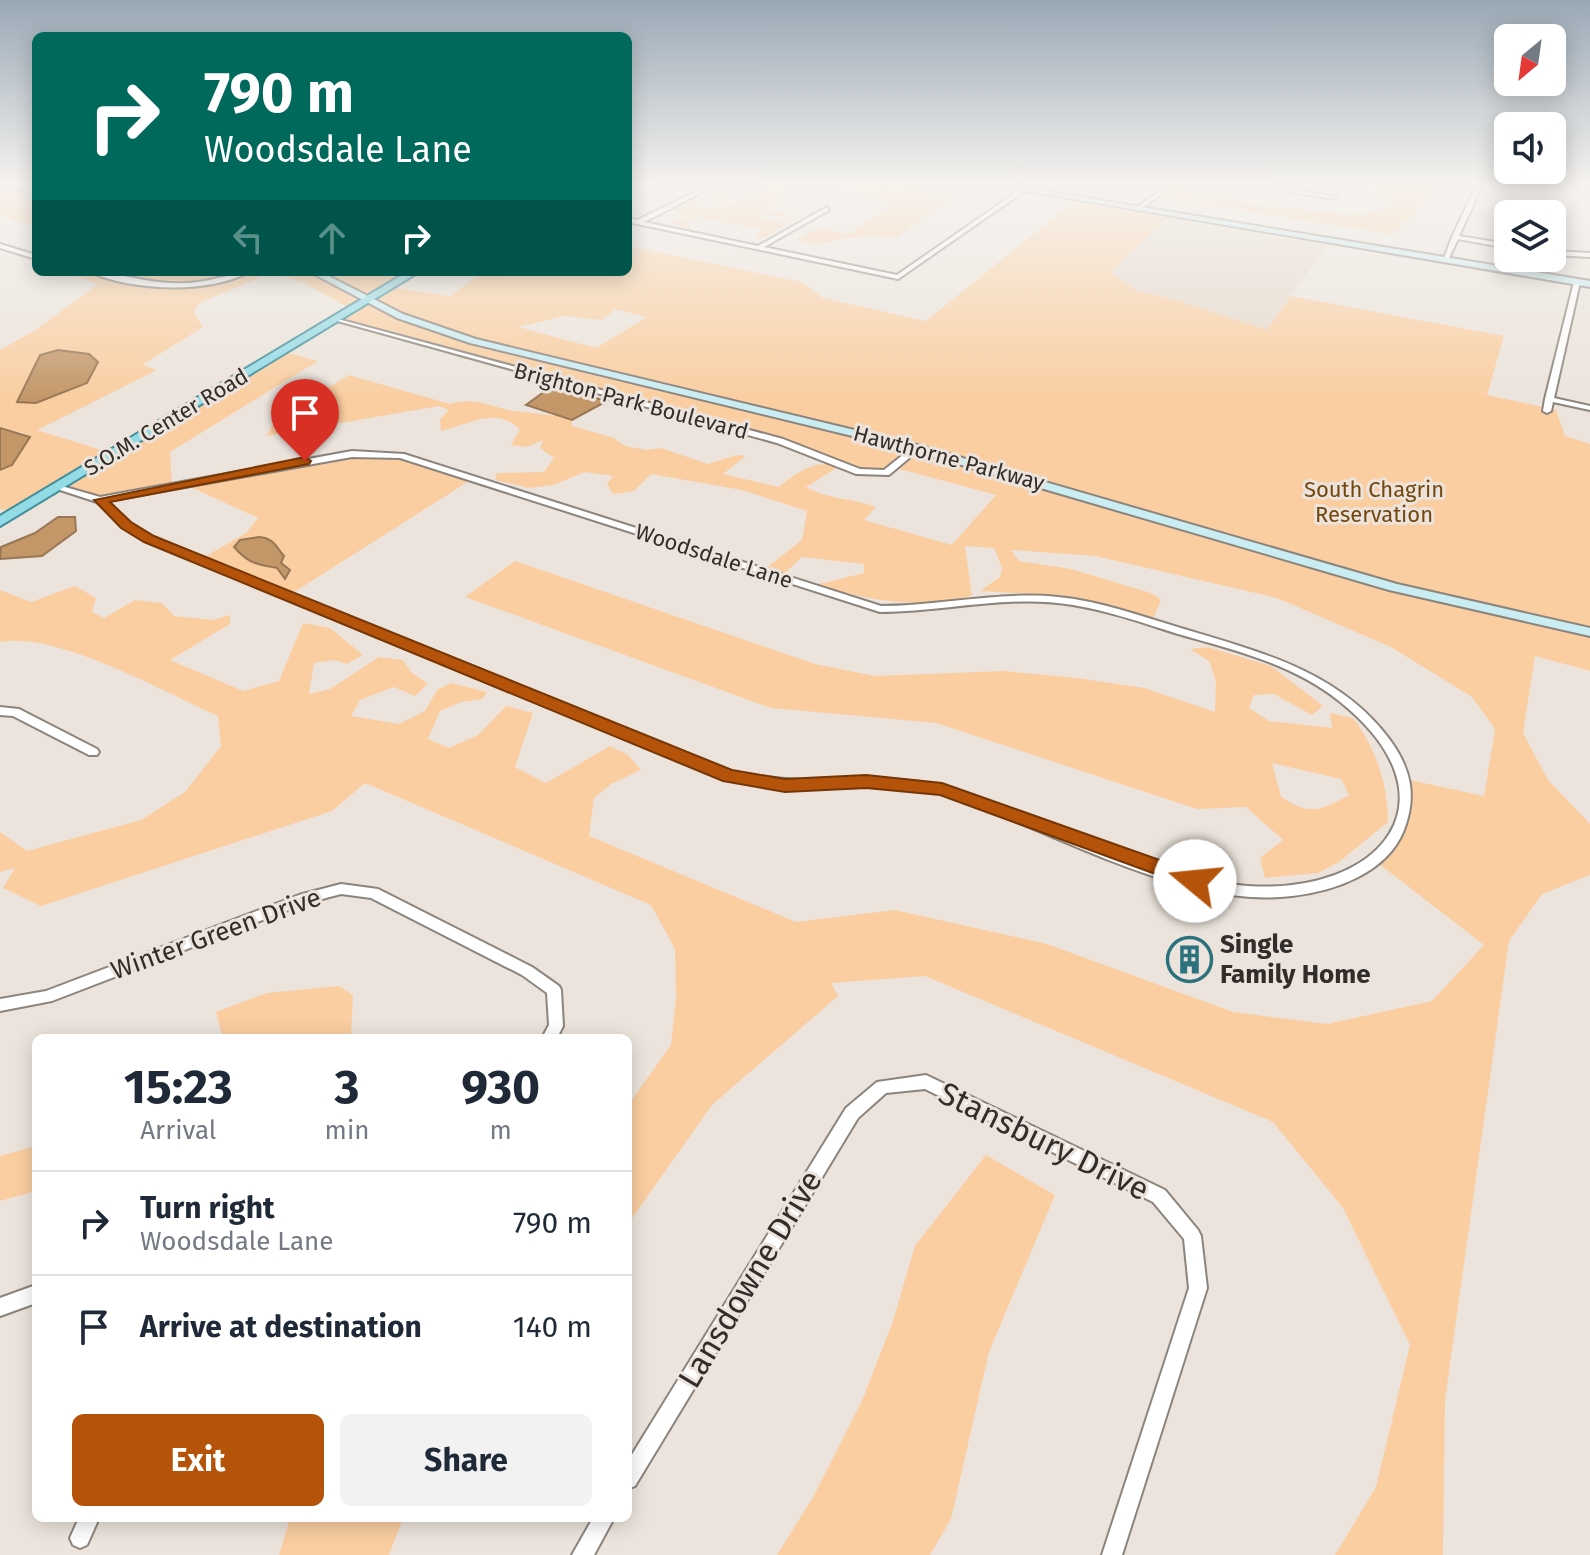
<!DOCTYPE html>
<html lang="en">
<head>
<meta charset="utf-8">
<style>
  :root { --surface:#fff; --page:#f2f2f3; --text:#1f2937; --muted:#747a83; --line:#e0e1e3; --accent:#b45309 }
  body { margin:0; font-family:"Fira Sans",sans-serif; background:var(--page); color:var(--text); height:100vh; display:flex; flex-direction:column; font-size:30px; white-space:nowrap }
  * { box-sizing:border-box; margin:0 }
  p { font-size:26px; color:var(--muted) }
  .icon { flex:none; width:44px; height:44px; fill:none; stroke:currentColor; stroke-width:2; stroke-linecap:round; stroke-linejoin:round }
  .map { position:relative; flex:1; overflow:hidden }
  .details { position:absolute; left:32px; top:1034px; width:600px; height:488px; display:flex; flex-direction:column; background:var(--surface); border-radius:12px; box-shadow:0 4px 20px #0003 }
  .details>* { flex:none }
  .top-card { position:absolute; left:32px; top:32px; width:600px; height:244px; border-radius:12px; box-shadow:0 4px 20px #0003; background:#00695c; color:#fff; overflow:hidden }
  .needle { width:52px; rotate:209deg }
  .fabs { position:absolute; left:1494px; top:24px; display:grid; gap:16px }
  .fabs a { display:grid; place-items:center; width:72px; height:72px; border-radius:12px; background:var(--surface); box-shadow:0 4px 20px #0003; font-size:40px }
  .pin { position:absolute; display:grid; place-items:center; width:68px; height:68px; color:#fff; margin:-82px -34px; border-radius:50% 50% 50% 0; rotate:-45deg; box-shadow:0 0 8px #0007 }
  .pin .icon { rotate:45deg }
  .me { position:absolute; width:88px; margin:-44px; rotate:287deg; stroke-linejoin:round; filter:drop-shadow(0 0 6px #0008) }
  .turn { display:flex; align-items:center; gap:28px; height:168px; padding:0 40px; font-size:36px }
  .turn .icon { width:104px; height:104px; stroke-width:2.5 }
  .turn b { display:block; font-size:56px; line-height:68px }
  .lanes { display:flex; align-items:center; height:76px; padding:0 40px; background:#0003; justify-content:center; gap:40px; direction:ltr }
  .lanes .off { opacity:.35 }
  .eta { display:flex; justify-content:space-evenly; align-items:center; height:136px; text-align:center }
  .eta b { font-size:48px; font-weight:700; line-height:56px }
  .primary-button { display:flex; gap:16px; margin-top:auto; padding:16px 40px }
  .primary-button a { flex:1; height:92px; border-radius:12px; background:var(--accent); color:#fff; font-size:32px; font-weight:700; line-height:92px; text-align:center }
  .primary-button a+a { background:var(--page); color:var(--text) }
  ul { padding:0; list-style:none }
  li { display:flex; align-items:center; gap:24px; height:104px; padding:0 40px; border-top:2px solid var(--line) }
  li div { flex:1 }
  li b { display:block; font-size:30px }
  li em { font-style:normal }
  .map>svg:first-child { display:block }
  .built { fill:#e5d8cb }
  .green { fill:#facea1; fill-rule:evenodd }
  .water { fill:#c49768; stroke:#987755; stroke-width:2 }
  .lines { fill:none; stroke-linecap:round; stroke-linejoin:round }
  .street-casing { stroke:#8b847d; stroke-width:4 }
  .secondary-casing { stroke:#8b847d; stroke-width:4 }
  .primary-casing { stroke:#428e9a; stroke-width:4 }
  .street { fill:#fff; fill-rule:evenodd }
  .secondary { fill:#c9edf3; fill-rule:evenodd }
  .primary { fill:#93dbe7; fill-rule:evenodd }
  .route { fill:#b45309; stroke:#753606; stroke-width:2 }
  .labels { text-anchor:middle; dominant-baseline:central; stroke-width:6; stroke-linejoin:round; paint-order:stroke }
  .far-street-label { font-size:22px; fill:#302d2a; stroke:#ece4dc }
  .far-park-label { font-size:22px; fill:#73470e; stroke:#ece4dc }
  .street-label { font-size:26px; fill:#302d2a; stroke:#ece4dc }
  .poi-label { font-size:26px; font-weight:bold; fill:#302d2a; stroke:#ece4dc; text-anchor:start }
  .near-street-label { font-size:32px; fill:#302d2a; stroke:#ece4dc }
</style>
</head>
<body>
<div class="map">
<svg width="1590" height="1555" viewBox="0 0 1590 1555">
  <rect width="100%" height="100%" fill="#ece4dc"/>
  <path class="built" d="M1167,218L1326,245L1267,330L1170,298L1137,291L1109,273Z"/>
  <path class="green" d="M0,182H36V226L0,216Z
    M766,182H869L955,197L897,237L863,236L816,244L797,240L817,228L849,234L889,207C871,194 837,186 814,186C804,187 799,190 789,187L775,198L782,200L765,210L803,217L792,219L760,213V217L788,223L764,238L754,236L763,229L695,217L688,222L690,229L674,224L675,220L688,218L673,209L696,202L701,208L733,210L712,200L723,195L727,196L726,201L735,203L770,190L755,186Z
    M1333,182H1438L1408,221L1403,219L1401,227L1390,234L1163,198L1172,189C1207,195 1357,225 1381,210C1383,209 1390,203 1394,201L1369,189Z
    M1073,202L1167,218L1110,272L1137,291L1170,298L1267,330L1291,296L1504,336L1487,395L1556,410L1565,436L1590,444V671L1535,656L1523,733L1548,780L1590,824V875L1542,894L1509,941L1445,1400L1443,1555H1335L1376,1487L1410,1345L1343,1208L1273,1122L925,976L831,983L838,996L712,1105L628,1224L629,1104L671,1045L676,997L675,949L651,905L365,783L332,811L41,906L3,888L15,868L0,872V832L27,851L141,820L185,792L221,746L218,716C164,692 57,631 0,642V590L31,602L75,586L96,598L92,612L104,618L135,600L162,603L174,616L213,620L230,615V624L170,660L243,691L279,681L303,623L330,628L363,655L347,664L335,660L314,663L309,694L330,689L379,657L403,660L411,672L428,684L415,696L394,687L360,700L351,716L399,724L425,711L437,690L451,683L487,692L482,699L461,702L440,711L428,739L449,748L478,735L506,706L533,713L515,767L546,783L610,746L628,755L641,770L611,784L594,798L589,836L796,922L895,910L1047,944L1233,1012L1327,1024L1432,1001L1484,945L1374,860L1391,847L1405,779L1484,796L1495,729L1472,697L1391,647L1277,598L1095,556L1011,550L1019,561L1071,569L1151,593L1161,600L1153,619L1048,595L980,591L1000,577L1002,568L994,548L965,546L972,596C917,610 868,600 815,585L864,573V564L802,557L785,573L765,569L802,540L807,511L742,490L651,474L634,491L613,494L607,484L613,476L585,472L553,485L529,488L495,480L497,473L544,472L554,458L540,448L543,440L527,447L511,445L520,430C498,405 467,425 441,431L440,419L449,410L439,406L266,436L277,419L349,375L450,404C472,397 487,405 508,410C531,414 550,413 572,420V426L614,438L625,446L647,450L661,448L708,464L737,455L746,456L723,474L779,487C794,474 818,457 838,467L806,487C833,501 849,497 876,507L864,520L952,545L996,495L896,468L870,474L818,454L336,319L352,309L302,282L271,273L199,303L194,313L203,327L142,365L157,370L37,430L114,454L14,513L0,509V470L12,465L23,433L0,428V350L34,331L98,284L75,276L87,272H414L382,292L395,288L450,296L476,277L456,272H628V246L802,282L823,298L926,321ZM615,309L647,317L596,348L518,327L565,316L602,320Z
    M288,353L318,361L170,452L172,486L100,500L62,489Z
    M352,454L401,456L474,478L288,596L199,560L246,533L258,518L184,484Z
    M515,561L815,664L875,676L1004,671L1077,678L1144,688L1215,712L1216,683L1210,662L1190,649L1208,647L1271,666L1323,706L1312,715L1274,694L1254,695L1249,708L1269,721L1332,728L1330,713L1353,718C1376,748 1388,784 1388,822L1339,862L1318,873L1265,878L1260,858L1283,840L1246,807L1197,809L936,723L771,708L465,597ZM1272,763L1341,779L1349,795C1319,811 1311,816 1281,797Z
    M339,986L353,995L351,1038H223L216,1012L267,993Z
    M36,1146V1191L0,1201V1156Z
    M986,1155L1055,1195L989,1352L951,1519L930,1555H777L812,1499L862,1401L893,1321L915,1246Z
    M290,1518H403L389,1555H279Z"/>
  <path class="water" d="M58,350L89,354L98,362L87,383L36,403L17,402L40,355Z
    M552,386L607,401L572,420L526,405Z
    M0,428L30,437L12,465L0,470Z
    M58,517H75L76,531L42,556L0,559L1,547L35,533Z
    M259,537C274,538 276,547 284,556L281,563L290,570L285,579L277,568C256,564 249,564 234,547L240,540Z"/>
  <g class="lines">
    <defs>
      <path id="street" d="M1171,182H1177L1140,210H1136V208Z
        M1230,182H1243L1337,197L1334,199Z
        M1478,182H1484L1459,236L1508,244V248L1458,239L1448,260L1443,261L1452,237Z
        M708,186L713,187L644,222L758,246L827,207L829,210L764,247L897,275L1021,189L1026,190L898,279L628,222V218L637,220Z
        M0,244L36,255V259L0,248Z
        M1552,251L1590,253V257L1552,255Z
        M90,272C118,272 145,283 173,283C188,284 203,282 218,278C229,276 238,272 249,272C208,294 132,291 90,272Z
        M1577,280L1580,282L1554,398L1590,406V410L1553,402L1551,411L1547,413L1543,411L1545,399L1574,282Z
        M334,318L783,439L860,469L884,470L914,446L921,448L889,475L856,474L777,443L334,320Z
        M352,451L404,454L881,606C940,606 999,591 1058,597C1101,601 1143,617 1184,629C1261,652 1340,672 1390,740C1411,769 1417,796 1404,830C1387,873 1335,891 1292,896C1193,908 1082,846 992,812C975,806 958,797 940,793C898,783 853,788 811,788C783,788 756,785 729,780L146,541L123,527L97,502L54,488L58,485L100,497ZM352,457L400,458L880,612C944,612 1009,594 1073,605C1109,611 1143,623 1178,634C1234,650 1293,664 1339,701C1462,799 1381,895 1248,886C1191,882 1137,860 1085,839C1046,824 1006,808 967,793C915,774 860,780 806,780C781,779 756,777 731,772L152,537L129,523L107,501Z
        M0,707L19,709L97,749L99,752L97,755H89L13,716L0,715Z
        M341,884L378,889L532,967L559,986L561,990L563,1026L557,1038H542L549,1025L547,993L522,975L371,898L341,894L307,903L52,1001L0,1011V999L46,991L299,895Z
        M926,1075L1165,1190L1198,1230L1201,1236L1207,1288L1122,1555H1102L1189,1288L1184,1239L1153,1202L925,1089L886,1093L858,1118L635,1486L628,1489V1461L846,1108L877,1082Z
        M36,1285V1303L0,1316V1298Z
        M79,1518H99L87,1545L80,1548L73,1545L70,1538Z
        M593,1518H614L594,1555H572Z"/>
      <path id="secondary" d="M0,182L36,191V195L0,184Z
        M973,182H990L1590,281V287Z
        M310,272H321L403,314L476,339L921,446L1397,584L1590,628V636L1389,590L914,451L470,343L397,318Z"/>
      <path id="primary" d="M407,272H419L0,526V516Z"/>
    </defs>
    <use href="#street" class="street-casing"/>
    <use href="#secondary" class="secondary-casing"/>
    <use href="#primary" class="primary-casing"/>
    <use href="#street" class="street"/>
    <use href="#secondary" class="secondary"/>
    <use href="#primary" class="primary"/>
  </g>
  <linearGradient id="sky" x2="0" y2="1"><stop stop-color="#99a8b5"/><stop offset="0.46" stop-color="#f6f3ef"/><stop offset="1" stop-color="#f6f3ef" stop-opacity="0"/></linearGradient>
  <rect width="1590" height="400" fill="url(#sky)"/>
  <path class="route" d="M305,457L311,461L309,464L110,502L131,522L154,536L732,770L785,779L866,775L942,783L1202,875L1205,881L1202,886H1188L940,795L866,788L785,792L723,781L144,542L121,528L94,500Z"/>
  <defs>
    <symbol id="building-ring" viewBox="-11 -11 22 22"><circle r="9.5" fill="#ece4dc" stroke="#2b727e" stroke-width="1.5"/><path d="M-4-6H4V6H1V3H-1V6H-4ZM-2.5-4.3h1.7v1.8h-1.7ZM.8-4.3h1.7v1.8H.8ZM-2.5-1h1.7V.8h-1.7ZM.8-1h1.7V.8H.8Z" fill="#2b727e"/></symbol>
  </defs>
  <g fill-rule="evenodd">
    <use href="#building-ring" x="1164" y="934" width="51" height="51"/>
  </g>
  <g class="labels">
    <g class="far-street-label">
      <text transform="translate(631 401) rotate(15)">Brighton Park Boulevard</text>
      <text transform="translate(166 422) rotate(-31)">S.O.M. Center Road</text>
      <text transform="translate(949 458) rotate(15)">Hawthorne Parkway</text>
      <text transform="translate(714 556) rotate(18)">Woodsdale Lane</text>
    </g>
    <g class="far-park-label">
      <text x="1374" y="489">South Chagrin<tspan x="1374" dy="25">Reservation</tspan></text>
    </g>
    <g class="street-label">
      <text transform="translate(216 934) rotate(-20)">Winter Green Drive</text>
    </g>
    <g class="poi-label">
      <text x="1220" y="944">Single<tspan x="1220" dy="30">Family Home</tspan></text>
    </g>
    <g class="near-street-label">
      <text transform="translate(1044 1141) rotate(26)">Stansbury Drive</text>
      <text transform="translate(750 1279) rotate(-59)">Lansdowne Drive</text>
    </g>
  </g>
</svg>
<div class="fabs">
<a><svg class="needle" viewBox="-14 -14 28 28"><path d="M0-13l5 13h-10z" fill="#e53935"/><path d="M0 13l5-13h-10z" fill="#747a83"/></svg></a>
<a><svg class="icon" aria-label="sound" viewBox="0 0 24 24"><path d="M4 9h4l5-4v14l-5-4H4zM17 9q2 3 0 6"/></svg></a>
<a><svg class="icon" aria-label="layers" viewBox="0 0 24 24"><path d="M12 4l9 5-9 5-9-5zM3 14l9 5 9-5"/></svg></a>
</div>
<div class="pin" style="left:305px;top:461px;background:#d93025"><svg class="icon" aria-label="arrive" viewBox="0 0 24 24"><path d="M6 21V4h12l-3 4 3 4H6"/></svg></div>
<svg class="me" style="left:1195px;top:881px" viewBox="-20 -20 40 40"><circle r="19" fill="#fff"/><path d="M0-13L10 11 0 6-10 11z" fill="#b45309"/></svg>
<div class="top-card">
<div class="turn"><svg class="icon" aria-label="right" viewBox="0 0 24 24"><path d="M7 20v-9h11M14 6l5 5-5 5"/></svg><div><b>790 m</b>Woodsdale Lane</div></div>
<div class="lanes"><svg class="icon off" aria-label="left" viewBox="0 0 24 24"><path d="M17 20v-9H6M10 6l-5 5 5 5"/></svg><svg class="icon off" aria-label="ahead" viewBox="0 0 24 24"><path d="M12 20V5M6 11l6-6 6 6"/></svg><svg class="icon" aria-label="right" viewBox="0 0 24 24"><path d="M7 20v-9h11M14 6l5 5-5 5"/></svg></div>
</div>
<section class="details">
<div class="eta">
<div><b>15:23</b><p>Arrival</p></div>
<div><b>3</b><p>min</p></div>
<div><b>930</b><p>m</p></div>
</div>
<ul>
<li><svg class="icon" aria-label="right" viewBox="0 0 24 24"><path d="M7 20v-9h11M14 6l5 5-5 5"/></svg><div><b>Turn right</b><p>Woodsdale Lane</p></div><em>790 m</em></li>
<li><svg class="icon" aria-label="arrive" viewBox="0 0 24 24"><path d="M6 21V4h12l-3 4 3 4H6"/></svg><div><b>Arrive at destination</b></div><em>140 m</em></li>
</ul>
<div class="primary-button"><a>Exit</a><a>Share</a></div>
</section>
</div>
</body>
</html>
